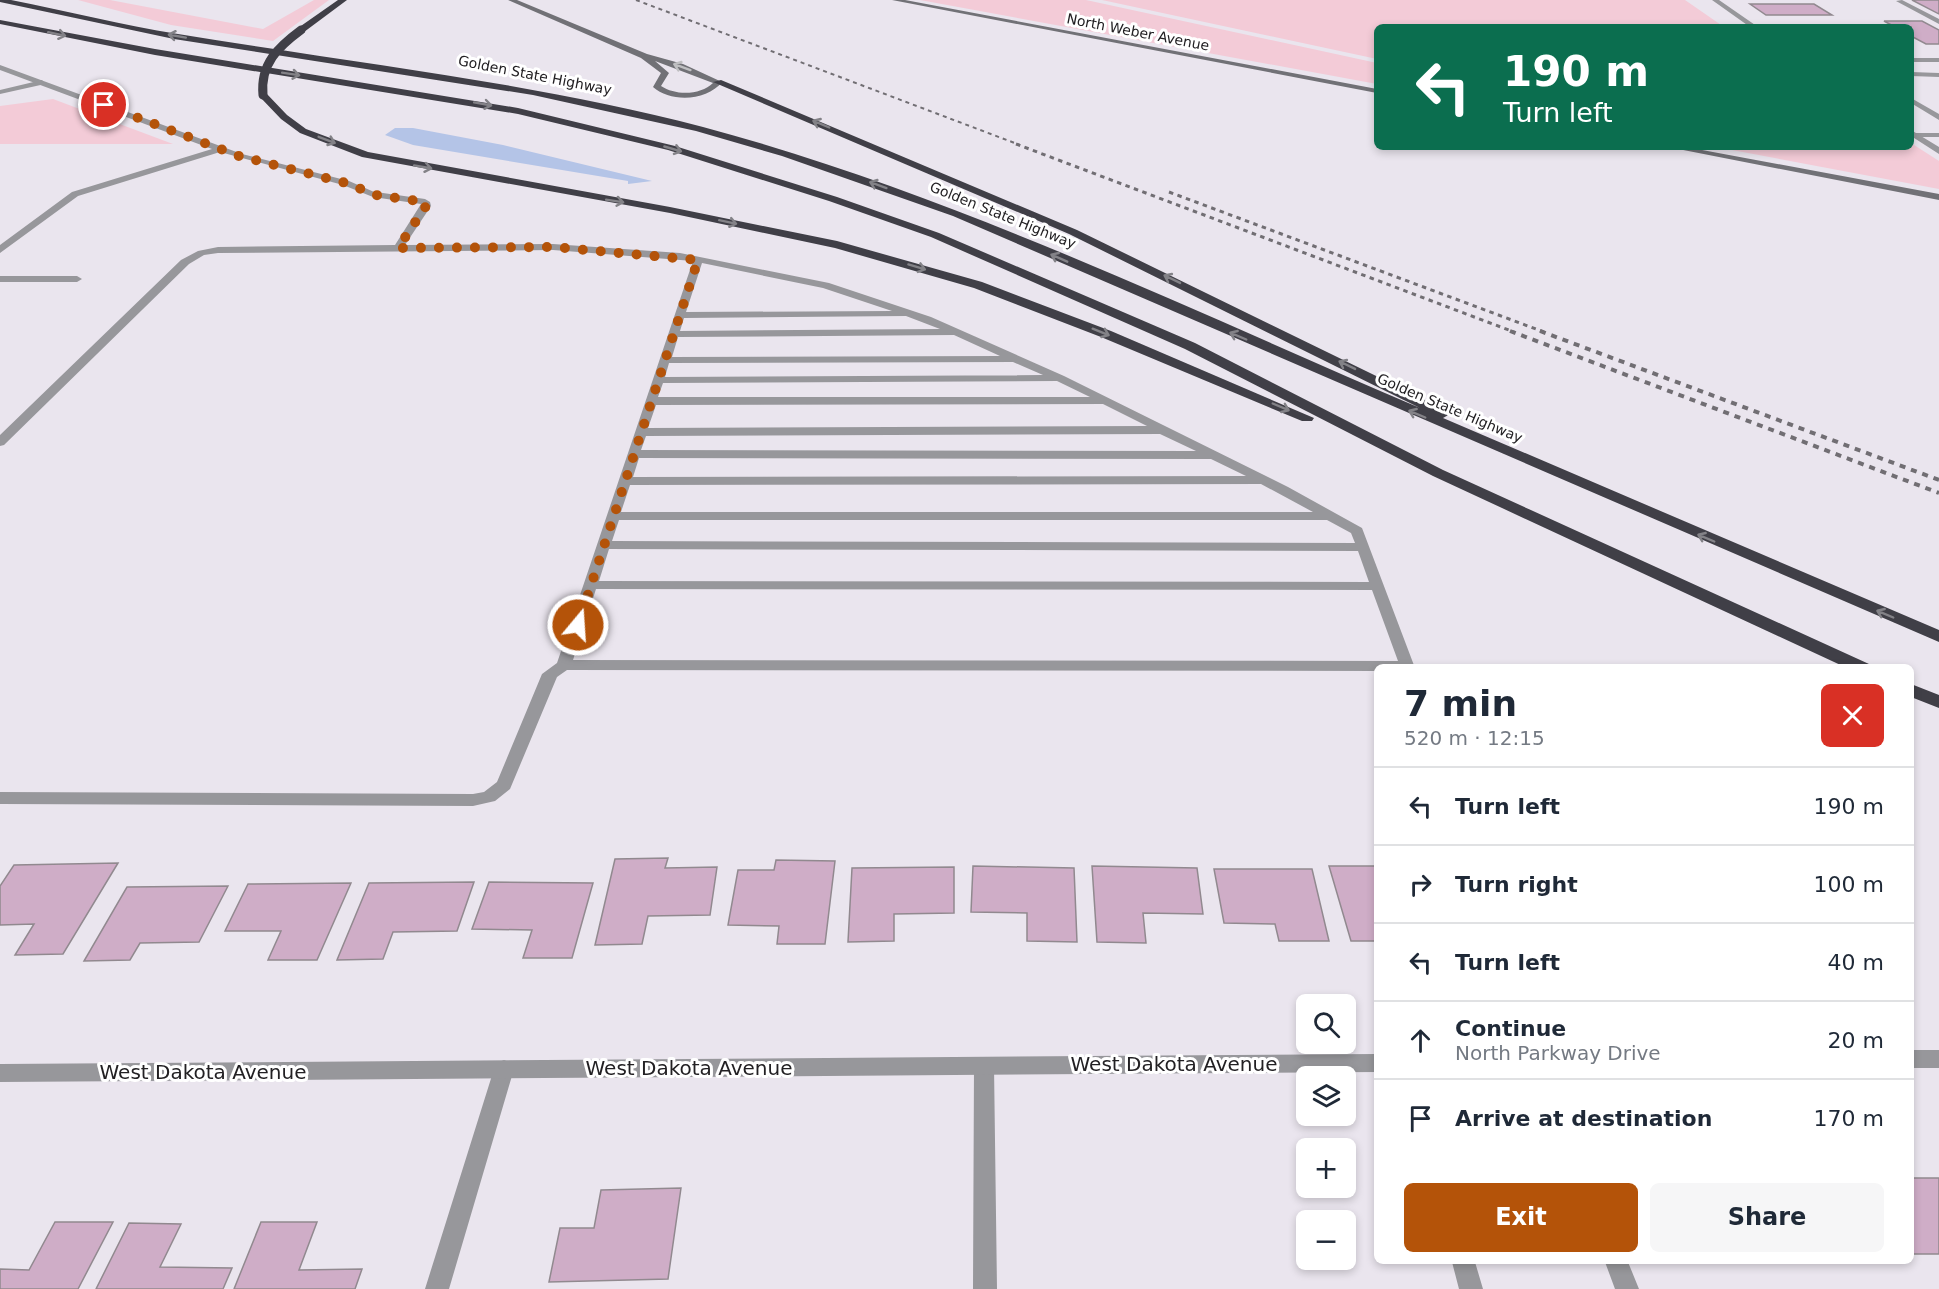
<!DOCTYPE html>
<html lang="en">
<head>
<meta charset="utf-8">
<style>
  :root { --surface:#fff; --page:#f6f6f7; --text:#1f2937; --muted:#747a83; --line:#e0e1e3; --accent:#b45309 }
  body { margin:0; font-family:"DejaVu Sans",sans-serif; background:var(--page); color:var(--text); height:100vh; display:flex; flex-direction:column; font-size:22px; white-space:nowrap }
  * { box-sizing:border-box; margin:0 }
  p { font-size:20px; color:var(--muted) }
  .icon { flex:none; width:33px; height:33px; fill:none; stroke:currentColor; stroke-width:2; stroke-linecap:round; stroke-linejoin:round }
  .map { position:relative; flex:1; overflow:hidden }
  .sheet { position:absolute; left:1374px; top:664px; width:540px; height:600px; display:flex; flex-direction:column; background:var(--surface); border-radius:9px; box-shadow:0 3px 9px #0003 }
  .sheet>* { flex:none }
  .top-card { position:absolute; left:1374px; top:24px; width:540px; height:126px; border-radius:9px; box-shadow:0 3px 9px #0003; background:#0b6e4f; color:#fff; overflow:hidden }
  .tools { position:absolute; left:1296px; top:994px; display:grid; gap:12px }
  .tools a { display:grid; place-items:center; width:60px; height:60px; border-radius:9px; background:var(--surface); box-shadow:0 3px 9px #0003; font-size:30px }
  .pin { position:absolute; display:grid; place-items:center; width:51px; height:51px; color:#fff; margin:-26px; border:3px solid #fff; border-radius:50%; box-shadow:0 2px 6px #0007 }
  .me { position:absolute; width:66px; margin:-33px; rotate:18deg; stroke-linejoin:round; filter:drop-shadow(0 0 4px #0008) }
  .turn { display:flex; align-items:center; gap:21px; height:126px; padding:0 30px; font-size:27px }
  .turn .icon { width:78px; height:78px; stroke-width:2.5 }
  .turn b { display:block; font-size:42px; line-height:51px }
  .round { display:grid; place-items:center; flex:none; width:63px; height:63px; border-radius:9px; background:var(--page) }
  .summary { display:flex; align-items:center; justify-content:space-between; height:102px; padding:0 30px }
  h1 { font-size:36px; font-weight:800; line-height:45px }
  .cta { display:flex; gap:12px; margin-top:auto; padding:12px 30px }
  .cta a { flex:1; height:69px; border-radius:9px; background:var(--accent); color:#fff; font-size:24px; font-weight:800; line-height:69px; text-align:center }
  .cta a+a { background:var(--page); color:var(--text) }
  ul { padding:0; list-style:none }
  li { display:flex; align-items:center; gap:18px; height:78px; padding:0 30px; border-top:2px solid var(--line) }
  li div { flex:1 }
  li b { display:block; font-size:22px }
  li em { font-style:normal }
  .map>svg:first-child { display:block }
  .green { fill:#f3cbd7 }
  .water { fill:#b4c4e7 }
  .building { fill:#cfadc7; stroke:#91898f; stroke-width:1.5 }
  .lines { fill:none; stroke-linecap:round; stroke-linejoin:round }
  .service { fill:#97979b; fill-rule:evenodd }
  .minor { fill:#97979b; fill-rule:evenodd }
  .tertiary { fill:#97979b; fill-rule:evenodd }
  .secondary { fill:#717176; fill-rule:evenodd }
  .motorway { fill:#403f47; fill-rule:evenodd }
  .rail-far2 { stroke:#716e73; stroke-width:2; stroke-dasharray:4 4; stroke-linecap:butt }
  .rail-far1 { stroke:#716e73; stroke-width:3; stroke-dasharray:4.5 4.5; stroke-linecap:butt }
  .rail { stroke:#716e73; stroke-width:4; stroke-dasharray:6 6; stroke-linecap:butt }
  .motorway-bridge { stroke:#403f47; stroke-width:9 }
  .oneway { stroke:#838287 }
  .oneway2 { stroke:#bfbfc1 }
  .route { stroke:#b45309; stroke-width:10; stroke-dasharray:0 18 }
  .labels { text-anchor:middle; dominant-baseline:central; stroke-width:6; stroke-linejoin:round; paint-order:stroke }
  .far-street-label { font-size:14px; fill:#222023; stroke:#fff }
  .near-street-label { font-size:20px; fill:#222023; stroke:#fff }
</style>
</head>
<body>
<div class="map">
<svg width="1939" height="1289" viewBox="0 0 1939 1289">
  <rect width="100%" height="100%" fill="#eae5ee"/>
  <path class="green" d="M78,0H110L263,29L314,0H329L273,41L171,25Z
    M920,0H1086L1377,63V84Z
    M1102,0H1685L1724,27H1377V59Z
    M53,99L173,144H174H0V106Z
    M1911,143L1939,161V189L1716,147H1911Z"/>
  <path class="water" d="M395,128H413L503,145L652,181L628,184V181L413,145L385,135Z"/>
  <path class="building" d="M1912,0H1939V14Z
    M1750,4H1814L1832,15H1766Z
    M1884,21H1922L1939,30V44H1926L1911,36V27H1895Z
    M668,858L665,868L717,867L710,915L648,916L642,944L595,945L615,859Z
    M776,860L835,861L825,944H777L779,926L728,925L738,870H774Z
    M118,863L63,954L15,955L34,924L0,925V886L14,865Z
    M973,866L1074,868L1077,942L1027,941V913L971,912Z
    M1092,866L1197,868L1203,914L1143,913L1146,943L1097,942Z
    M1329,866H1377V941H1351Z
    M954,867V913L894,914V941L848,942L852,868Z
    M1214,869H1312L1329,941H1279L1275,924L1224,923Z
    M474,882L457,931L393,932L383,959L337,960L369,883Z
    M489,882L593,883L572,958H523L532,930L472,929Z
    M351,883L317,960H268L281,931H225L248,884Z
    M228,886L199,942L140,943L130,960L84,961L127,887Z
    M1911,1178H1939V1254H1911Z
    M681,1188L668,1279L549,1282L560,1228H594L601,1190Z
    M55,1222H113L78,1289H0V1269L29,1270Z
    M261,1222H317L299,1270L362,1269L355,1289H234Z
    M129,1223L181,1224L160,1267L232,1268L223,1289H96Z"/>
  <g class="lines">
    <path class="service" d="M1902,0L1939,19V24L1896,1Z
      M1911,72L1939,73V77L1911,76Z
      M42,80L45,84L0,94V90Z
      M1911,98L1939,114V120L1911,103Z
      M1912,133H1939V137H1912Z
      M376,192L425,199L430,202L431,206L405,245L553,244L680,253L829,283L931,317L1064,376L1288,487L1362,528L1415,668H1377V671L567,670L557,677L510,789L495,801L473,806L0,804V792L473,794L484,792L497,782L542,674L557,663L693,261L553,250L218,253L204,255L189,264L4,445L0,446V435L181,260L198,251L218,247L395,245L421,204L373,197V193ZM702,263L823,288L892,311L686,312ZM906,316L940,329L680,331L684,318ZM954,335L1000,356L672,357L678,337ZM1013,362L1043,375L665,377L669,363ZM1057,381L1090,397H658L663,383ZM1103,404L1147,426L648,428L656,405ZM1160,434L1196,451L641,450L646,436ZM639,458L1211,459L1246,476L633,477ZM1261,484L1313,512H621L630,485ZM619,520H1327L1351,533L1355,543L612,541ZM609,549L1358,551L1369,582L599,581ZM596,589L1372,590L1398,661L573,660Z
      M1605,1262H1628L1639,1289H1615Z"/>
    <path class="minor" d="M1911,58H1939V62H1911Z
      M0,65L242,154L349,181L381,195L373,197L343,185L220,152L78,196L0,253V245L72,192L212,149L0,70Z
      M0,276H77L82,279L77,282H0Z
      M984,1057L991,1060L994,1066L997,1289H973L974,1066L977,1060Z
      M504,1060L511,1063L514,1069L449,1289H425L494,1069L497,1063Z
      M1452,1262H1475L1483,1289H1459Z"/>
    <path class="tertiary" d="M1712,0H1719L1758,27H1750Z
      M1911,130L1939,147V154L1911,136Z
      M1911,1050H1939V1068H1911Z
      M1377,1054V1072L0,1082V1064Z"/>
    <path class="secondary" d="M508,0H517L647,54L683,64L722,82C707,101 671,103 653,87L661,73L641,58ZM655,61L713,83C701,95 676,96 661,86L669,73Z
      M892,0H905L1377,89V93Z
      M1668,147H1686L1939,194V200Z"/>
    <path class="motorway" d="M0,0H11C67,11 122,25 178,34C354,63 531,82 703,127C950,193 1186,308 1420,408L1069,234L713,82L721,80L1077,230L1448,411L1450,414L1443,418L1939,630V642L953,216L782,156L696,131L533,95L174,39L0,2Z
      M338,0H347L304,32H298V28Z
      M0,20L155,49L518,108L675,146L837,197L939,233L1195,343L1443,470L1869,664L1872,668H1847L1433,476L1185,349L931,237L829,201L668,150L518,114L155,55L0,24Z
      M260,93H266L287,115L306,129L368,152L670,207L837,241L982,282L1111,331L1314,418L1312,421H1302L1101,337L974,288L835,248L670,213L362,157L300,133L281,119L260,97Z
      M1911,684L1939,695V708L1911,697Z"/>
    <path class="rail-far2" d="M636,0L1020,145"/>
    <path class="rail-far1" d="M1016,144L1514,332
      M1169,192L1544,332"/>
    <path class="rail" d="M1510,331L1939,493
      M1540,331L1939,480"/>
    <path class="motorway-bridge" d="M263,95C260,64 278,47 301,30"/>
  </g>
  <defs><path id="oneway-shaft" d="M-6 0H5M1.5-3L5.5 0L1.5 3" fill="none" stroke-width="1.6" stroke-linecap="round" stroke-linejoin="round" transform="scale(1.5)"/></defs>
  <g class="oneway">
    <use href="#oneway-shaft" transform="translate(57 34) rotate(12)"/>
    <use href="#oneway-shaft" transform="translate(177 36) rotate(-170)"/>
    <use href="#oneway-shaft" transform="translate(291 74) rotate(9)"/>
    <use href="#oneway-shaft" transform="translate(483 104) rotate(10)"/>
    <use href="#oneway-shaft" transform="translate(821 124) rotate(-157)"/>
    <use href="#oneway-shaft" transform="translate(327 140) rotate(21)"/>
    <use href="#oneway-shaft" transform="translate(673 149) rotate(16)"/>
    <use href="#oneway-shaft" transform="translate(423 167) rotate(10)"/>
    <use href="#oneway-shaft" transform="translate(878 185) rotate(-160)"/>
    <use href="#oneway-shaft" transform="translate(615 201) rotate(9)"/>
    <use href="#oneway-shaft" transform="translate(728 222) rotate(12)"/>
    <use href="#oneway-shaft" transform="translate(1059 258) rotate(-156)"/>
    <use href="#oneway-shaft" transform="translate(917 267) rotate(17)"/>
    <use href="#oneway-shaft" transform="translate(1172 279) rotate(-154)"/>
    <use href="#oneway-shaft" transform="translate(1101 332) rotate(22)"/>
    <use href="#oneway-shaft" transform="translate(1238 336) rotate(-157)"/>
    <use href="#oneway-shaft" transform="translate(1347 365) rotate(-154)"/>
    <use href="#oneway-shaft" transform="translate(1281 407) rotate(23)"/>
    <use href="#oneway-shaft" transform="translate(1417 414) rotate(-157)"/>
    <use href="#oneway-shaft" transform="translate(1706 538) rotate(-157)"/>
    <use href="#oneway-shaft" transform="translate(1885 614) rotate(-157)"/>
  </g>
  <use class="oneway2" href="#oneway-shaft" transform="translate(682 67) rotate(-160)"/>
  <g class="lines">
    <path class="route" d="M104,105L239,156L346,183L376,195L425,202L426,206L398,248L553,247L698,260L578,625"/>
  </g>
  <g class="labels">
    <g class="far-street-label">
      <text transform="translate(1138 32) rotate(11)">North Weber Avenue</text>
      <text transform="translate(535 75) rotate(11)">Golden State Highway</text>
      <text transform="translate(1003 215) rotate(22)">Golden State Highway</text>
      <text transform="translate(1450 408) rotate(23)">Golden State Highway</text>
    </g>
    <g class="near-street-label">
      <text x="1174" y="1064">West Dakota Avenue</text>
      <text x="689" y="1068">West Dakota Avenue</text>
      <text x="203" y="1072">West Dakota Avenue</text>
    </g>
  </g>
</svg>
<div class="tools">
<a><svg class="icon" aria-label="search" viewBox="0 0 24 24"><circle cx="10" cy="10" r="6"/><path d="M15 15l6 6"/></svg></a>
<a><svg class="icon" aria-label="layers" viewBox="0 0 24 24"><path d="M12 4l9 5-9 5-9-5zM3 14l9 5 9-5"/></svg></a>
<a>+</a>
<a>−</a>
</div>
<div class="pin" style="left:104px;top:105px;background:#d93025"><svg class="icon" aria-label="arrive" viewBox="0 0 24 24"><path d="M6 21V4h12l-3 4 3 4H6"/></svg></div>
<svg class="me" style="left:578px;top:625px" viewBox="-20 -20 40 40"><circle r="17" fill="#b45309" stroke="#fff" stroke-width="3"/><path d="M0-11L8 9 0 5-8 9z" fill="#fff"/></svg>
<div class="top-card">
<div class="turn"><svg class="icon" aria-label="left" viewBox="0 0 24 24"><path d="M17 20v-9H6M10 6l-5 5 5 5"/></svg><div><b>190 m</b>Turn left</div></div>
</div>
<section class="sheet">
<div class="summary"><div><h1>7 min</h1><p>520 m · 12:15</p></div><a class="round" style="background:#d93025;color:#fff"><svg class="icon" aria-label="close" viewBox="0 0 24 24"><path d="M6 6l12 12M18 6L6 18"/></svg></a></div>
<ul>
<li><svg class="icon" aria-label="left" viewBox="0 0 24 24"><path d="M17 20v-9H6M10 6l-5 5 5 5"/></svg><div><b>Turn left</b></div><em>190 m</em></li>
<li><svg class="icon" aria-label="right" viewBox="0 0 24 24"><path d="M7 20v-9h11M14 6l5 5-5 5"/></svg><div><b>Turn right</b></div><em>100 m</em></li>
<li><svg class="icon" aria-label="left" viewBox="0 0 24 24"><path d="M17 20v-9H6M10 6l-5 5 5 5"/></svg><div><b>Turn left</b></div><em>40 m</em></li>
<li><svg class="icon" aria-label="ahead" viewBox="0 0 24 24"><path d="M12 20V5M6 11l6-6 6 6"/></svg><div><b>Continue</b><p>North Parkway Drive</p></div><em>20 m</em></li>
<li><svg class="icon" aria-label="arrive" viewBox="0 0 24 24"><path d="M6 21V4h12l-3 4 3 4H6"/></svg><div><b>Arrive at destination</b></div><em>170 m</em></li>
</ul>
<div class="cta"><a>Exit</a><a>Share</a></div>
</section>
</div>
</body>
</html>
